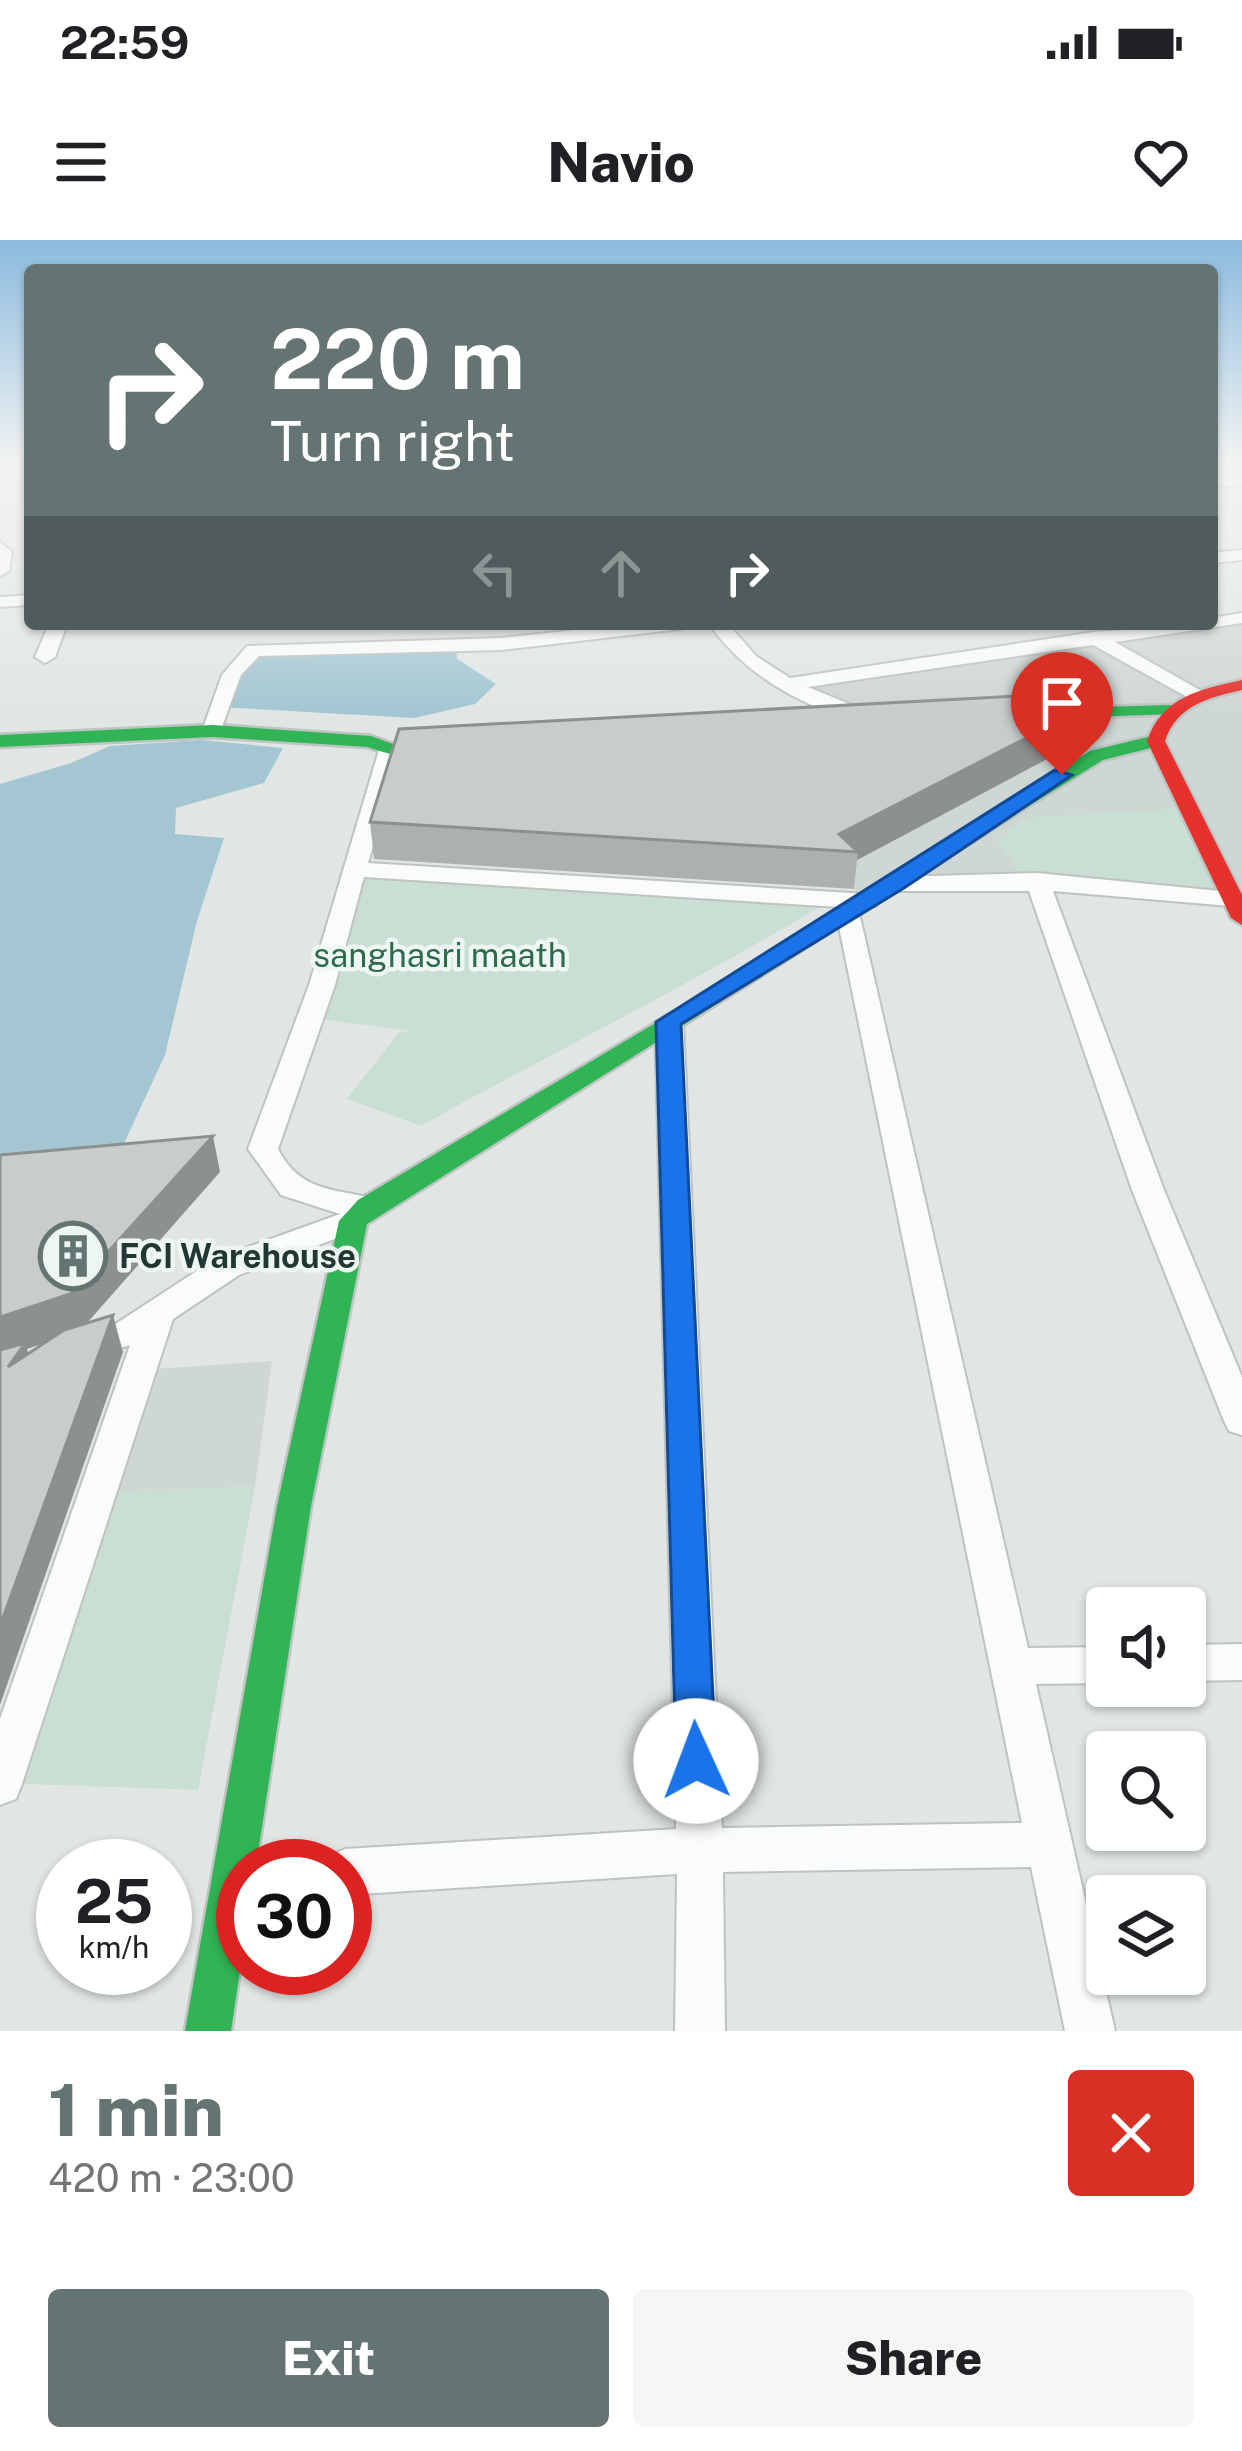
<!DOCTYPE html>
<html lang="en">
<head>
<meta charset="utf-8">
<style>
  :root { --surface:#fff; --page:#f6f6f6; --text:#202124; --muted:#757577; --accent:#647472 }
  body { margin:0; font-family:"Public Sans",sans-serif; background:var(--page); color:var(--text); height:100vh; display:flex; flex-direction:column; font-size:45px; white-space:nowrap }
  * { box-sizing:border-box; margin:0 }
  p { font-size:39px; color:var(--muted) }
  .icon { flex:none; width:66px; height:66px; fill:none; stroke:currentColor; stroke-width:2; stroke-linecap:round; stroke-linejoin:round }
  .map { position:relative; height:1791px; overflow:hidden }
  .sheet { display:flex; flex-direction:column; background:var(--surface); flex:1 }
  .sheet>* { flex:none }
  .banner { position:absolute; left:24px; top:24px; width:1194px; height:366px; border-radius:12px; box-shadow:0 3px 9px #0004; background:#647472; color:#fff; overflow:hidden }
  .buttons { position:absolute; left:1086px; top:1347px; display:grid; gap:24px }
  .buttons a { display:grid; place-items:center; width:120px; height:120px; border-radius:12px; background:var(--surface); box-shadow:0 3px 9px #0004; font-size:60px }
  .speed { position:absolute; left:36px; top:1599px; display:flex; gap:24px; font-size:60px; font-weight:700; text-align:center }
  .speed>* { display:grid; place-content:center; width:156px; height:156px; border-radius:50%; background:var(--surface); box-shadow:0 3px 9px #0004; line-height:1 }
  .speed small { font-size:30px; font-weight:400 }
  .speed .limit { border:18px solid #d22; background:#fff; color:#111 }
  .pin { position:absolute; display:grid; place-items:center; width:102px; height:102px; color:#fff; margin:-123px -51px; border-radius:50% 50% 50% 0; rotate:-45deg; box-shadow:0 0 12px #0007 }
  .pin .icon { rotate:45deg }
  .me { position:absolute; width:132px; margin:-66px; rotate:358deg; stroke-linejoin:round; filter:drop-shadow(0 0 9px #0008) }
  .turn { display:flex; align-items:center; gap:42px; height:252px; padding:0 48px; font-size:54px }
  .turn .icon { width:156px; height:156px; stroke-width:2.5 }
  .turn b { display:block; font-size:84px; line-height:102px }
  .lanes { display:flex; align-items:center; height:114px; padding:0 48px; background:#0003; justify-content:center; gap:60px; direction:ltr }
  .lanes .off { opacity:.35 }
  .round { display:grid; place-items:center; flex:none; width:126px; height:126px; border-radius:12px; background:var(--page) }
  .headline { display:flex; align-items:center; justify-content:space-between; height:204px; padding:0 48px }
  h1 { font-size:72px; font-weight:800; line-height:90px; color:var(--accent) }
  .button { display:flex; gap:24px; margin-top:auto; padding:24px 48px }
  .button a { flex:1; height:138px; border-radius:12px; background:var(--accent); color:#fff; font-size:48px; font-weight:800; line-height:138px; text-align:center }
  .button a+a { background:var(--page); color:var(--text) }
  .status { display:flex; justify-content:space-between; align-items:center; height:84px; padding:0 60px; background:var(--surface); direction:ltr }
  .status svg { height:33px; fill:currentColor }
  header { display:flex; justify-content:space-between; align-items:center; height:156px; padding:0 48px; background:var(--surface); font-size:54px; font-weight:800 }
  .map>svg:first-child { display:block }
  .built { fill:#cfd7d5 }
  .green { fill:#cadfd3 }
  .water { fill:#a3c6d2 }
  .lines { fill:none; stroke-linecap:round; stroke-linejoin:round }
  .street-casing { stroke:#bec3c1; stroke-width:4 }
  .fast-casing { stroke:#bdc4c2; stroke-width:5 }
  .jam-casing { stroke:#bdc4c2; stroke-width:5 }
  .street { fill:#fafbfb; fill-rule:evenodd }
  .fast { fill:#30b455; fill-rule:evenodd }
  .jam { fill:#e5322d; fill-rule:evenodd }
  .wall { fill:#acb0af }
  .shaded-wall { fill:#8c908f }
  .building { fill:#c8cdcc; stroke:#8c908f; stroke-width:3 }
  .route { fill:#1a73e8; stroke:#114b97; stroke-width:3 }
  .labels { text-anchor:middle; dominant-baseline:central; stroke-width:9; stroke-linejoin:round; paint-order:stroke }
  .park-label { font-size:33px; fill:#2e6b4d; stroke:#eef6f3 }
  .poi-label { font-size:33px; font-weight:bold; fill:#213734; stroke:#eef6f3; text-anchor:start }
</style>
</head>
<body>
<div class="status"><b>22:59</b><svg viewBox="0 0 49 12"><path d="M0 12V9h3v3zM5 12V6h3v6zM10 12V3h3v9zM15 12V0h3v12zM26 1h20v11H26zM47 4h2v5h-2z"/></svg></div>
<header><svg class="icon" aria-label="menu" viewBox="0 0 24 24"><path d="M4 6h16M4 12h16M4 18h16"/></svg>Navio<svg class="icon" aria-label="heart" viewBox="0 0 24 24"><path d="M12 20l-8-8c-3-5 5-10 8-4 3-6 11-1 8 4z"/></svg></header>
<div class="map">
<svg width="1242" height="1791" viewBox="0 0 1242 1791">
  <rect width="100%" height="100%" fill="#e1e6e4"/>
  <path class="built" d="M1242,378V678L1230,659L1024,639L895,643L867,661L835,631L1071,506L879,483L780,445Z
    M272,1121L255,1247L98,1252L139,1130Z"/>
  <path class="green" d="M1187,568L1230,659L1024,639L996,600L1027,578Z
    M354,630L823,665C692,744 555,811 421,886L347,859L399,792L412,791L310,778Z
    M255,1247L198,1550L0,1543L98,1252Z"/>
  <path class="water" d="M456,405L457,419L496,444L475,464L414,478L220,467L243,417Z
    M201,500L283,508L264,543L176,568L175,594L224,598L197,681L165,815L106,942L0,952V544L71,523L110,506Z"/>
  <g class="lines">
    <defs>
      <path id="street" d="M1242,235V245L1212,247V237Z
        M0,302L12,312L9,331L0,336Z
        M1242,310V320L1212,323V313Z
        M30,355V365L0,367V357Z
        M1242,373V383L1115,402L1205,453L1208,457L1198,463L1093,405L808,447L881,477V485L874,487C807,468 750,441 709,384H728L756,416L790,438L1094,392L1212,384V378Z
        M49,384H67L55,417L45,423L35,417Z
        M631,384H690L681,389L501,410L259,416L241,435L219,495L202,491L222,435L247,406L501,398Z
        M390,504L401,510L368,623L867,654L879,661L876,666L858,668L1028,1408L1107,1407V1443L1036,1444L1115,1791H1065L1031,1627L723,1632L725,1791H675L677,1634L345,1655V1626H324L328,1616L345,1609L676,1589L655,782L669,774L683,782L722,1588L1022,1583L836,672L839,667L364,637L335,745L278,909C301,954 337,948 379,960L384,967L379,974L367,977L364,988L239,1035L173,1079L22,1544L16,1559L0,1565V1479L130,1105L83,1120L71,1117L66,1108L71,1099L114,1085L215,1019L340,974L281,955L248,909L309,745L379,510Z
        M1037,633L1230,652L1242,659L1230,666L1053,651L1164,950L1242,1137V1195L1229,1191L1224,1181L1132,950L1029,651H896L884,644L896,637Z
        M1242,1404V1440L1185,1441V1405Z"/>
      <path id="fast" d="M1170,465L1176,466V474L1029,479L1020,474L1029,469Z
        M212,485L371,496L393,504L446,502L456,508C435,522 391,517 368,507L212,497L0,507V495Z
        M1156,495L1163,497V505L1103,520L1016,574L1009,576L999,570L1090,511Z
        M711,750L720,752L723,757L720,762L367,984L311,1266L256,1626H243V1711L231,1791H185L277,1266L339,981L358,960Z"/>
      <path id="jam" d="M1242,440V450C1208,458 1177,465 1165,501L1242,655V685L1231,678L1147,501C1162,457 1200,449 1242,440Z
        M1009,564L1019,570L1016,574L720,762H702L699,757Z"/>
    </defs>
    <use href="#street" class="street-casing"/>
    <use href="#fast" class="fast-casing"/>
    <use href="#jam" class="jam-casing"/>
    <use href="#street" class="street"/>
    <use href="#fast" class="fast"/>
    <use href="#jam" class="jam"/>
  </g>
  <path class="wall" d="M1077,503L857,620L854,649L374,619L370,582Z"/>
  <path class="shaded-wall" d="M1083,469L1077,503L857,620L858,612L839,594Z
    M213,896L220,932L80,1091L27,1109L37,1141L0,1118V1077Z
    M113,1075L123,1112L0,1465V1386Z"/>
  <path class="building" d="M1036,455L1083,469L839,594L858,612L370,582L399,489Z
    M213,896L70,1054L0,1077V915Z
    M113,1075L0,1386V1110L25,1103L8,1127L64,1090Z"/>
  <linearGradient id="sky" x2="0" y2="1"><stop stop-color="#8cbbdf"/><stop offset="0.47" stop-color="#f2f4f3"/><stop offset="1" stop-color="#f2f4f3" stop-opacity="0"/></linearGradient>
  <rect width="1242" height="473" fill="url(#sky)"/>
  <path class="route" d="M1055,530L1072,535L904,648L681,784L716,1521L710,1534L696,1540L682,1534L676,1521L656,782Z"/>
  <defs>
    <symbol id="building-ring" viewBox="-11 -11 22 22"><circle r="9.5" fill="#eef6f3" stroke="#647472" stroke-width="1.5"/><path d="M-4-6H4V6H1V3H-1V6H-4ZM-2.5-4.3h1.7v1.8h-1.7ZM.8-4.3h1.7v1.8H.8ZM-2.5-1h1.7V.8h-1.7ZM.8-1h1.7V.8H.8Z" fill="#647472"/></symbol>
  </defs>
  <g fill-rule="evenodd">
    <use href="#building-ring" x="35" y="978" width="76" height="76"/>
  </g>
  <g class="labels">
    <g class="park-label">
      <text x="440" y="715">sanghasri maath</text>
    </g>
    <g class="poi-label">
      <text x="119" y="1016">FCI Warehouse</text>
    </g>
  </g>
</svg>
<div class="buttons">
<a><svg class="icon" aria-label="sound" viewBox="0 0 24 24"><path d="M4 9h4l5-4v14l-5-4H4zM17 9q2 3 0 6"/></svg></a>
<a><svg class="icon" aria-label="search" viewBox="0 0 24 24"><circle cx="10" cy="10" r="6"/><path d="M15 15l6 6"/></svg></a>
<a><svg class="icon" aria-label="layers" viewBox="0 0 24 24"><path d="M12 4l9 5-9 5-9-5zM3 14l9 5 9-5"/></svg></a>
</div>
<div class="speed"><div>25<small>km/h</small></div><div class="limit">30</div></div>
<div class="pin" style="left:1062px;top:535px;background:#d93025"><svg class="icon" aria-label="arrive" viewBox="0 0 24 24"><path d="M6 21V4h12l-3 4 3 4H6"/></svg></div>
<svg class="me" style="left:696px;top:1521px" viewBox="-20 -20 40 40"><circle r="19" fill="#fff"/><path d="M0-13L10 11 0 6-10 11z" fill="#1a73e8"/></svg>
<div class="banner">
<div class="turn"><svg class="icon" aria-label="right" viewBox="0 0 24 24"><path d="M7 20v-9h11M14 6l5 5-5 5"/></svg><div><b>220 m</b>Turn right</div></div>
<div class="lanes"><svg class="icon off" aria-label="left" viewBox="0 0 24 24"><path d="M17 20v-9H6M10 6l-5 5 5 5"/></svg><svg class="icon off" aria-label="ahead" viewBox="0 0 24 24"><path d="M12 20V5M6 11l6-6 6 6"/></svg><svg class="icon" aria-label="right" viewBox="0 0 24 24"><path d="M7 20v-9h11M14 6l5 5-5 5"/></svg></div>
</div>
</div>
<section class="sheet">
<div class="headline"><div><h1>1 min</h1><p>420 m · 23:00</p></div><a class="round" style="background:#d93025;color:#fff"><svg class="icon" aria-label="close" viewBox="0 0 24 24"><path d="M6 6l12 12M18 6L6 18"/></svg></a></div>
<div class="button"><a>Exit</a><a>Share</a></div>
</section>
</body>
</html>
